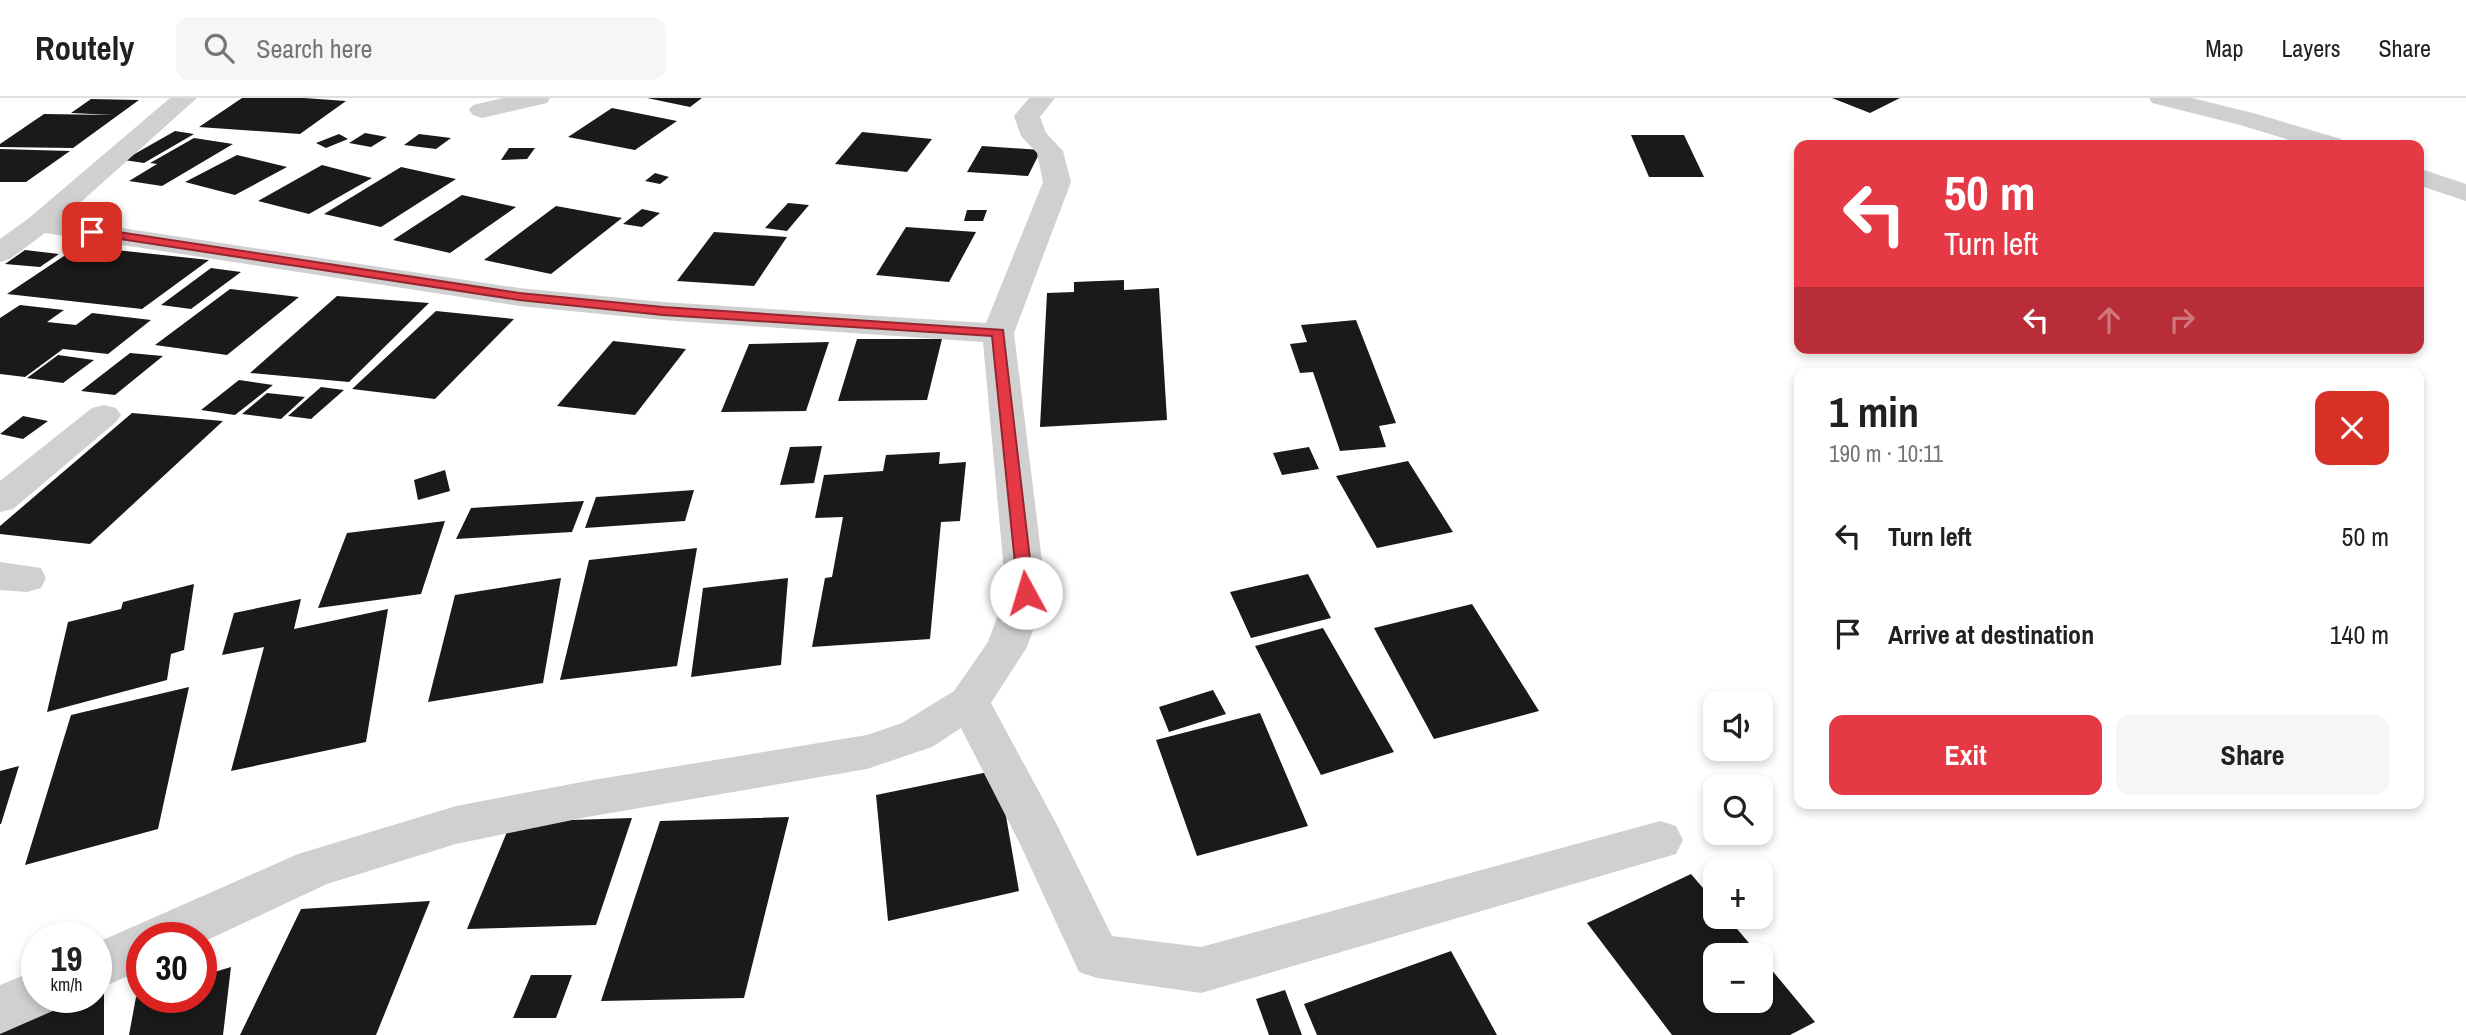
<!DOCTYPE html>
<html lang="en">
<head>
<meta charset="utf-8">
<style>
  :root { --surface:#fff; --page:#f6f6f6; --text:#202124; --muted:#757577; --line:#e0e0e0; --accent:#e63946 }
  body { margin:0; font-family:"Archivo Narrow",sans-serif; background:var(--page); color:var(--text); height:100vh; display:flex; flex-direction:column; font-size:26px; white-space:nowrap }
  * { box-sizing:border-box; margin:0 }
  p { font-size:23px; color:var(--muted) }
  .icon { flex:none; width:38px; height:38px; fill:none; stroke:currentColor; stroke-width:2; stroke-linecap:round; stroke-linejoin:round }
  .map { position:relative; flex:1; overflow:hidden }
  .sheet { position:absolute; left:1794px; top:270px; width:630px; height:441px; display:flex; flex-direction:column; background:var(--surface); border-radius:14px; box-shadow:0 4px 10px #0003 }
  .sheet>* { flex:none }
  .top-card { position:absolute; left:1794px; top:42px; width:630px; height:214px; border-radius:14px; box-shadow:0 4px 10px #0003; background:#e63946; color:#fff; overflow:hidden }
  .fabs { position:absolute; left:1703px; top:593px; display:grid; gap:14px }
  .fabs a { display:grid; place-items:center; width:70px; height:70px; border-radius:14px; background:var(--surface); box-shadow:0 4px 10px #0003; font-size:35px }
  .speed { position:absolute; left:21px; top:824px; display:flex; gap:14px; font-size:35px; font-weight:700; text-align:center }
  .speed>* { display:grid; place-content:center; width:91px; height:91px; border-radius:50%; background:var(--surface); box-shadow:0 4px 10px #0003; line-height:1 }
  .speed small { font-size:18px; font-weight:400 }
  .speed .limit { border:10px solid #d22; background:#fff; color:#111 }
  .pin { position:absolute; display:grid; place-items:center; width:60px; height:60px; color:#fff; margin:-30px; border-radius:14px; box-shadow:0 4px 10px #0006 }
  .me { position:absolute; width:77px; margin:-38px; rotate:354deg; stroke-linejoin:round; filter:drop-shadow(0 0 5px #0008) }
  .turn { display:flex; align-items:center; gap:24px; height:147px; padding:0 35px; font-size:32px }
  .turn .icon { width:91px; height:91px; stroke-width:2.5 }
  .turn b { display:block; font-size:49px; line-height:60px }
  .lanes { display:flex; align-items:center; height:66px; padding:0 35px; background:#0003; justify-content:center; gap:35px; direction:ltr }
  .lanes .off { opacity:.35 }
  .round { display:grid; place-items:center; flex:none; width:74px; height:74px; border-radius:14px; background:var(--page) }
  .headline { display:flex; align-items:center; justify-content:space-between; height:119px; padding:0 35px }
  h1 { font-size:42px; font-weight:700; line-height:52px }
  .cta { display:flex; gap:14px; margin-top:auto; padding:14px 35px }
  .cta a { flex:1; height:80px; border-radius:14px; background:var(--accent); color:#fff; font-size:28px; font-weight:700; line-height:80px; text-align:center }
  .cta a+a { background:var(--page); color:var(--text) }
  ul { padding:0; list-style:none }
  li { display:flex; align-items:center; gap:21px; height:98px; padding:0 35px }
  li div { flex:1 }
  li b { display:block; font-size:26px }
  li em { font-style:normal }
  header { display:flex; align-items:center; gap:42px; box-sizing:border-box; height:98px; padding:0 35px; background:var(--surface); border-bottom:2px solid var(--line) }
  header strong { font-size:33px }
  nav { display:flex; gap:38px; margin-inline-start:auto; font-size:24px }
  .search { width:490px; height:63px; background:var(--page); display:flex; align-items:center; gap:18px; box-sizing:border-box; padding:0 24px; border-radius:14px; color:var(--muted); font-size:26px }
  .map>svg:first-child { display:block }
  .building { fill:#1a1a1a }
  .lines { fill:none; stroke-linecap:round; stroke-linejoin:round }
  .street { fill:#d0d0d0; fill-rule:evenodd }
  .route { fill:#e63946; stroke:#96252e; stroke-width:2 }
</style>
</head>
<body>
<header>
<strong>Routely</strong>
<div class="search"><svg class="icon" aria-label="search" viewBox="0 0 24 24"><circle cx="10" cy="10" r="6"/><path d="M15 15l6 6"/></svg>Search here</div>
<nav><a>Map</a><a>Layers</a><a>Share</a></nav>
</header>
<div class="map">
<svg width="2466" height="937" viewBox="0 0 2466 937">
  <rect width="100%" height="100%" fill="#fff"/>
  <path class="building" d="M242,0H304L346,3L300,36L199,29Z
    M647,0H702L690,9Z
    M1832,0H1900L1870,15Z
    M91,1L139,2L73,50L0,49V46L44,16L114,17L71,15Z
    M612,10L677,23L635,52L568,39Z
    M175,33L194,36L144,65L124,62Z
    M862,34L932,41L907,74L835,66Z
    M365,35L387,39L371,49L349,45Z
    M339,36L348,41L326,50L316,45Z
    M419,36L451,40L436,51L404,47Z
    M1631,37H1684L1704,79H1649Z
    M194,40L233,46L162,88L129,83L157,66L150,65Z
    M982,48L1041,52L1028,78L967,74Z
    M509,50H535L527,61L501,62Z
    M0,51L70,53L26,84H0Z
    M237,57L287,69L235,97L185,84Z
    M322,67L372,80L309,116L258,103Z
    M401,69L456,81L381,129L324,116Z
    M655,75L669,79L660,86L645,83Z
    M462,97L516,109L450,155L393,142Z
    M788,105L809,107L787,133L765,130Z
    M556,108L622,120L551,176L484,162Z
    M642,111L660,115L642,129L623,126Z
    M967,112H987L983,123H964Z
    M906,129L976,134L949,184L876,177Z
    M714,134L787,139L754,188L677,183Z
    M79,148L209,162L142,211L7,196Z
    M25,152L59,156L40,169L5,166Z
    M211,170L241,174L191,211L161,207Z
    M1124,182V192L1159,190L1167,322L1040,329L1047,195L1074,194V184Z
    M230,191L299,199L227,257L155,247Z
    M337,198L429,205L349,284L250,275Z
    M20,207L64,212L47,224L76,227L92,215L151,222L108,256L63,251L25,279L0,276V220Z
    M436,213L514,221L435,301L352,291Z
    M1356,222L1396,325L1379,328L1386,349L1340,353L1313,274L1300,275L1290,246L1307,244L1301,227Z
    M857,241H942L927,302L838,303Z
    M613,243L686,251L635,317L557,308Z
    M829,244L806,313L721,314L749,246Z
    M130,255L163,258L115,297L81,293Z
    M58,257L94,262L63,285L27,280Z
    M239,282L273,287L235,317L201,312Z
    M321,289L344,292L311,321L288,318Z
    M267,295L305,299L281,321L242,316Z
    M132,315L223,323L90,446L0,436V428Z
    M23,318L48,323L23,341L0,336Z
    M822,348L814,385L780,387L790,349Z
    M1309,349L1319,371L1282,377L1273,355Z
    M940,354L939,366L966,364L960,423L941,424L930,541L812,549L825,480L832,479L843,419L815,420L824,377L883,373L886,357Z
    M1408,363L1453,434L1377,450L1336,378Z
    M445,372L450,393L418,402L414,382Z
    M694,392L685,423L585,430L596,399Z
    M584,403L572,434L456,441L471,410Z
    M445,423L421,496L318,510L347,435Z
    M697,450L677,568L560,582L589,462Z
    M1308,476L1331,520L1251,540L1230,494Z
    M561,480L543,585L428,604L455,497Z
    M788,480L781,567L691,579L703,490Z
    M194,486L184,552L171,556L167,582L47,614L68,524L121,511L123,504Z
    M301,501L294,531L388,511L366,644L231,673L264,549L222,557L234,515Z
    M1472,506L1539,613L1434,641L1374,530Z
    M1323,530L1394,654L1321,677L1255,548Z
    M189,589L158,731L25,767L71,617Z
    M1213,592L1226,616L1169,634L1159,609Z
    M1260,615L1308,728L1197,758L1156,642Z
    M19,668L1,726H0V673Z
    M998,672L1019,793L888,823L876,697Z
    M789,719L744,900L601,903L660,723Z
    M632,720L596,827L467,831L511,724Z
    M1691,776L1715,804V819H1727L1760,858H1715V903H1760V858L1815,924L1790,937H1672L1587,825Z
    M430,803L376,937H240L301,811Z
    M1451,853L1497,937H1317L1304,906Z
    M231,869L223,937H129L136,899L201,900V878Z
    M531,877H572L556,920H513Z
    M104,890V937H0V932L81,900H96V893Z
    M1285,892L1302,937H1269L1256,901Z"/>
  <g class="lines">
    <path class="street" d="M170,0H197L62,121L519,190L663,204L986,225L1043,84L1037,55L1021,38L1014,18L1029,0H1055L1040,19L1046,35L1063,53L1071,84L1014,235L1046,495L1027,549L991,605L1057,727L1112,838L1201,849L1660,723L1676,728L1683,742L1676,756L1201,895L1097,880L1079,874L1020,746L961,630L932,649L867,671L587,719L456,746L327,786L201,845V840H142V872L96,892V845L298,756L456,708L587,683L867,637L902,625L954,593L988,544L1006,495L983,244L663,222L519,208L45,135L10,161L0,164V141L29,120Z
      M503,0H550L547,5L482,20L473,17L469,12L473,7Z
      M2149,0H2192L2257,16L2341,41L2345,47H2306L2240,27L2152,5Z
      M2418,70L2466,86V103L2418,87Z
      M104,307L116,310L121,317L116,324L13,411L0,414V383L92,310Z
      M0,464L41,470L46,480L41,490L27,494L0,492Z
      M37,872V900H60L55,912L0,936V887Z"/>
  </g>
  <path class="route" d="M92,130L519,195L663,209L1003,232L1034,495L1026,500L1018,495L992,238L663,217L519,202L88,136L86,134Z"/>
</svg>
<div class="fabs">
<a><svg class="icon" aria-label="sound" viewBox="0 0 24 24"><path d="M4 9h4l5-4v14l-5-4H4zM17 9q2 3 0 6"/></svg></a>
<a><svg class="icon" aria-label="search" viewBox="0 0 24 24"><circle cx="10" cy="10" r="6"/><path d="M15 15l6 6"/></svg></a>
<a>+</a>
<a>−</a>
</div>
<div class="speed"><div>19<small>km/h</small></div><div class="limit">30</div></div>
<div class="pin" style="left:92px;top:134px;background:#d93025"><svg class="icon" aria-label="arrive" viewBox="0 0 24 24"><path d="M6 21V4h12l-3 4 3 4H6"/></svg></div>
<svg class="me" style="left:1026px;top:495px" viewBox="-20 -20 40 40"><circle r="19" fill="#fff"/><path d="M0-13L10 11 0 6-10 11z" fill="#e63946"/></svg>
<div class="top-card">
<div class="turn"><svg class="icon" aria-label="left" viewBox="0 0 24 24"><path d="M17 20v-9H6M10 6l-5 5 5 5"/></svg><div><b>50 m</b>Turn left</div></div>
<div class="lanes"><svg class="icon" aria-label="left" viewBox="0 0 24 24"><path d="M17 20v-9H6M10 6l-5 5 5 5"/></svg><svg class="icon off" aria-label="ahead" viewBox="0 0 24 24"><path d="M12 20V5M6 11l6-6 6 6"/></svg><svg class="icon off" aria-label="right" viewBox="0 0 24 24"><path d="M7 20v-9h11M14 6l5 5-5 5"/></svg></div>
</div>
<section class="sheet">
<div class="headline"><div><h1>1 min</h1><p>190 m · 10:11</p></div><a class="round" style="background:#d93025;color:#fff"><svg class="icon" aria-label="close" viewBox="0 0 24 24"><path d="M6 6l12 12M18 6L6 18"/></svg></a></div>
<ul>
<li><svg class="icon" aria-label="left" viewBox="0 0 24 24"><path d="M17 20v-9H6M10 6l-5 5 5 5"/></svg><div><b>Turn left</b></div><em>50 m</em></li>
<li><svg class="icon" aria-label="arrive" viewBox="0 0 24 24"><path d="M6 21V4h12l-3 4 3 4H6"/></svg><div><b>Arrive at destination</b></div><em>140 m</em></li>
</ul>
<div class="cta"><a>Exit</a><a>Share</a></div>
</section>
</div>
</body>
</html>
